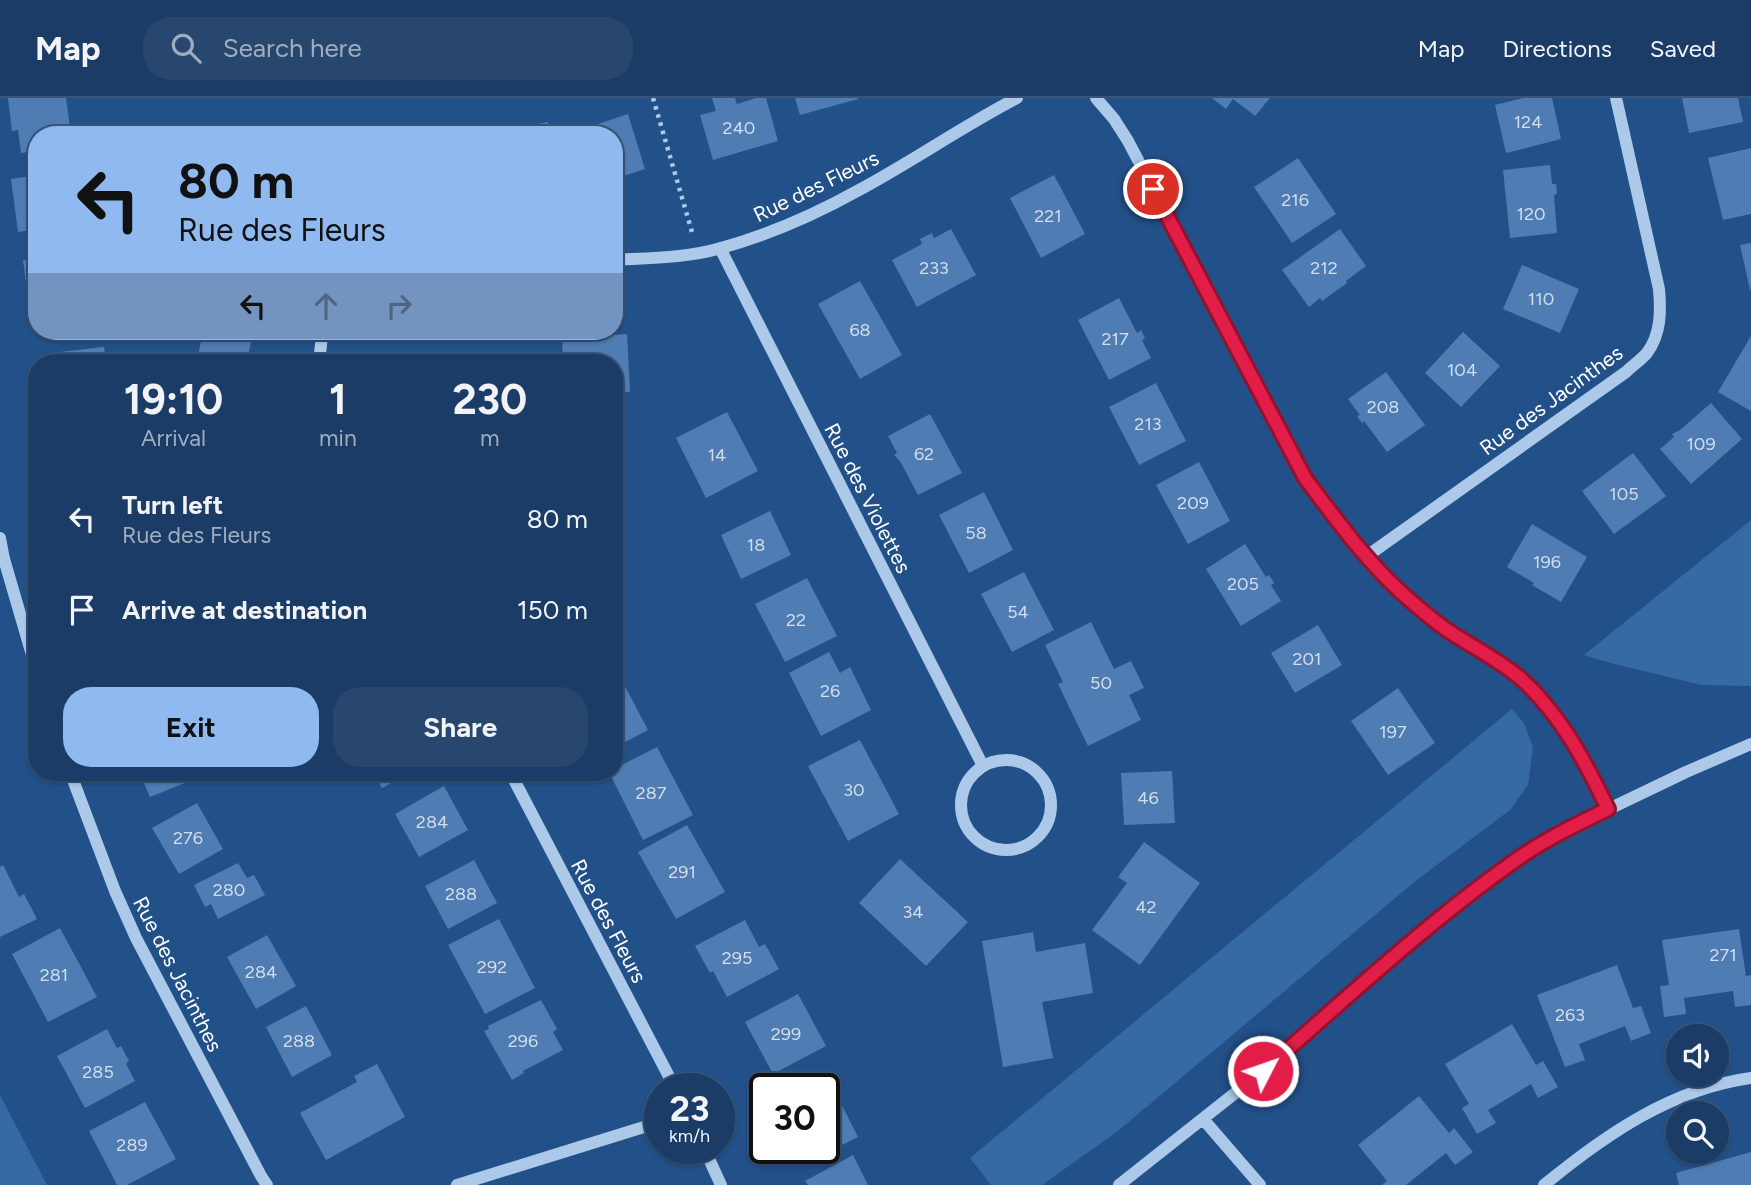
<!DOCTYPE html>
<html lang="en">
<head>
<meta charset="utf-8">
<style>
  :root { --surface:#1a3c66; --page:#27476f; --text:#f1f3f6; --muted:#9fadbf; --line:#38567a; --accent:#90b9f0 }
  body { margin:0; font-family:Figtree,sans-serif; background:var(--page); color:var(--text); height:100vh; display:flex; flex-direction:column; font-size:26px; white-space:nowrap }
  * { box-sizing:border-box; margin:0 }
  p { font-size:23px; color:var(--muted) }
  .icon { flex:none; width:38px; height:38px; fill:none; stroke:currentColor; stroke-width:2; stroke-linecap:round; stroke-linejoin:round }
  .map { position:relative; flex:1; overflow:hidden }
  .drawer { position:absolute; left:28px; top:256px; width:595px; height:427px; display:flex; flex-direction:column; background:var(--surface); border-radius:28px; box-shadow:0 2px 5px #0004,0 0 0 2px var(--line) }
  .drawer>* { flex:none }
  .hud { position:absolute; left:28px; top:28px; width:595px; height:214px; border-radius:28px; box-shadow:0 2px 5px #0004,0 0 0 2px var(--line); background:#90b9f0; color:#111; overflow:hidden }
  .buttons { position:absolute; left:1666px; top:926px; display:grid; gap:14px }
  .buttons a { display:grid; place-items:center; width:63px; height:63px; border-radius:50%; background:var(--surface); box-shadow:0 2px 5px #0004,0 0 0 2px var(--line); font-size:35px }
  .speed { position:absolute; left:644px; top:975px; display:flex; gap:14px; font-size:35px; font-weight:700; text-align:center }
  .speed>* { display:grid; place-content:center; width:91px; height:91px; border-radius:50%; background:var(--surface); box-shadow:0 2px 5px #0004,0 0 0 2px var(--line); line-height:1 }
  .speed small { font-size:18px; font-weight:400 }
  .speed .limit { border:4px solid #111; border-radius:10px; background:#fff; color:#111 }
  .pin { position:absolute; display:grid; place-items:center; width:60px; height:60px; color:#fff; margin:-30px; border:4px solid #fff; border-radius:50%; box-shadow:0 2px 7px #0007 }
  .me { position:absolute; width:77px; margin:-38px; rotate:49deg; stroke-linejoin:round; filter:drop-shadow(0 0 5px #0008) }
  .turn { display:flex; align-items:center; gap:24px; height:147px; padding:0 35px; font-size:32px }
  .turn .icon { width:91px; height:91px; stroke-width:2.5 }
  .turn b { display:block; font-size:49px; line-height:60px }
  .lanes { display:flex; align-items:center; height:66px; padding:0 35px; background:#0003; justify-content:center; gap:35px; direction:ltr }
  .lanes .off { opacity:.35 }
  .eta { display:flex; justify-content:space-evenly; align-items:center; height:119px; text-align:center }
  .eta b { font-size:42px; font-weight:700; line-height:49px }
  .button { display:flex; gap:14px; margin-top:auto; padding:14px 35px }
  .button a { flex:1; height:80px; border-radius:28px; background:var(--accent); color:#111; font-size:28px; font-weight:700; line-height:80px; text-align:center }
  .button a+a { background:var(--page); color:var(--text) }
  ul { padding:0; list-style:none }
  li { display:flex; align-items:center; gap:21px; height:91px; padding:0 35px }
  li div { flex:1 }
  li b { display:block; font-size:26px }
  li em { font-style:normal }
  header { display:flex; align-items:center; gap:42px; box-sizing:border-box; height:98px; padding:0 35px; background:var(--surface); border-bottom:2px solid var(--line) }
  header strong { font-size:33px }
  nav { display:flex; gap:38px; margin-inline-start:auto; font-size:24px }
  .search { width:490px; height:63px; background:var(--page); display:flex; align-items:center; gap:18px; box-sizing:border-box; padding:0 24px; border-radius:28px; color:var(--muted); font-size:26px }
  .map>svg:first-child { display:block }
  .green { fill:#366aa5 }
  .building { fill:#4f7cb2 }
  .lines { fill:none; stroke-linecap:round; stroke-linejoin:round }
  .path { stroke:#adc9ea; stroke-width:4.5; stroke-dasharray:3.5 5; stroke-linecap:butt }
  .minor { stroke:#adc9ea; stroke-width:12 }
  .route-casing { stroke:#92132f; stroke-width:18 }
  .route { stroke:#e11d48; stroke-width:12 }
  .labels { text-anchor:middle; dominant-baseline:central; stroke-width:7; stroke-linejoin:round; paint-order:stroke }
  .number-label { font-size:18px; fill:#d3deec }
  .street-label { font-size:21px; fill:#fff; stroke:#225088 }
</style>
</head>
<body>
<header>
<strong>Map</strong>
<div class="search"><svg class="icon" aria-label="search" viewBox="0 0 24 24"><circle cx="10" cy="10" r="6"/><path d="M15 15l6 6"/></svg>Search here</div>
<nav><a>Map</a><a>Directions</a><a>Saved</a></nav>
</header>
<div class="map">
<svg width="1751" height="1087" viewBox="0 0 1751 1087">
  <rect width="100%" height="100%" fill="#225088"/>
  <path class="green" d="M1751,422V588L1702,587L1614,566L1584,557Z
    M1512,611L1524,625L1533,649L1528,687L1510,712L1418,781L1118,1033L1042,1087H991L970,1060Z
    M0,997L47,1087H0Z"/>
  <path class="building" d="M8,0H66L71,37H37V53L21,55L18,32L12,33Z
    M712,0H735L737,6L756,0H766L778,43L713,62L700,17L716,13Z
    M795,0H858V1L800,17Z
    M1212,0H1270L1255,18L1233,1L1226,11Z
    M1523,0H1552L1561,41L1506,55L1495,7Z
    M1682,0H1738L1743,24L1689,35Z
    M628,16L645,71L614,81V37H581L580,32Z
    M548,24L550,37H489V35Z
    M1751,50V116L1723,122L1708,60Z
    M1298,60L1336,116L1292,145L1254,89Z
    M1550,67L1552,86H1556L1557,96L1554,97L1557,135L1510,140L1503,72Z
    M37,77V131L18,134L11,81Z
    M1054,77L1085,136L1041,160L1010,100Z
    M951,131L976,177L917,209L892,162L922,146L920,141L932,135L934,140Z
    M1340,131L1366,168L1346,183L1347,185L1322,203L1320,200L1309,209L1282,172Z
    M1751,145V192H1750L1740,147Z
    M37,160V231L32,232L23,162Z
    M1522,167L1579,191L1560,235L1503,211Z
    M860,183L902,257L860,281L818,206Z
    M1119,200L1137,235L1141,232L1145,240L1142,242L1151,260L1109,282L1078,222Z
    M203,233H253L247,264H230L198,258Z
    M1463,234L1500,268L1461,309L1425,275Z
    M627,236L630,294L614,295V264H563L562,240Z
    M1751,238V313L1718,294Z
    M104,249L106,264H52L51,255Z
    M1386,274L1425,327L1387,354L1364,323L1362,325L1357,318L1360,317L1348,301Z
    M1156,285L1186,343L1139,367L1109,309Z
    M1711,305L1742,341L1691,386L1660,351L1674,339L1672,336L1680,332Z
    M727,314L758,373L706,400L676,340Z
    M930,316L962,375L918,397L900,363L894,357L897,355L888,338Z
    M1633,355L1666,398L1614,436L1582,393Z
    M1199,364L1230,423L1188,446L1156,387Z
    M984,394L1013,452L969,475L939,417Z
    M770,413L791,457L741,481L721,437Z
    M1532,426L1587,459L1561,504L1532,487L1534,485L1507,469Z
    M1245,446L1266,479L1269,477L1274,485L1271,487L1281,503L1241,528L1206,471Z
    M1024,474L1054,532L1012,554L981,496Z
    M807,480L837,538L785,564L755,506Z
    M1091,524L1114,571L1131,563L1144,590L1129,597L1141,622L1088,648L1058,586L1063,584L1045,547Z
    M1318,527L1342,567L1295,595L1271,555Z
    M829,554L840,575L850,569L871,612L821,638L789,575Z
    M626,590L648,632L614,650V596Z
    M1398,590L1435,645L1388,677L1351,623Z
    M860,642L899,716L848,743L808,668Z
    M657,649L693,717L643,742L609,674H614V671Z
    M1172,673L1175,725L1124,727L1121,675Z
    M139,674H203L205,677L150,699Z
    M373,674H412L382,690Z
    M444,688L468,732L419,759L395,716Z
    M197,705L223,751L179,776L152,730Z
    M687,727L725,794L676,821L638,754Z
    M1144,744L1200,785L1140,867L1092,832L1127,785L1118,779Z
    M900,761L968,824L926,868L859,805Z
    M474,762L497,805L448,831L425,788Z
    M238,765L247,780L254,777L265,797L218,821L211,806L205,809L194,787Z
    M3,767L19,799L24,796L37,821L0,839V769Z
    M499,821L535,890L485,916L448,847Z
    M745,822L759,849L765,846L779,871L727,899L713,873L710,875L695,848Z
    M60,830L97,899L48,924L12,856Z
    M1739,831L1746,878L1751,877V907L1735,909L1733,893L1684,900L1686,916L1664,919L1660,888L1669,887L1662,842Z
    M1033,834L1036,854L1085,845L1093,895L1042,904L1053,960L1003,969L982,843Z
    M267,837L296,888L256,911L227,859Z
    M1617,867L1633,910L1641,908L1651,935L1631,943L1625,928L1579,946L1585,962L1565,969L1537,897Z
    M798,896L826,948L773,976L745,924Z
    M541,902L557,931L553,934L563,952L523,973L524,975L512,982L484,933L489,931L488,928Z
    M306,908L332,957L292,979L266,929Z
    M1512,926L1536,967L1543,963L1558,989L1538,1000L1531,986L1510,999L1488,1012L1496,1025L1477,1036L1462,1010L1469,1006L1445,966Z
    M107,931L117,950L121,948L129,963L126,966L135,983L85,1010L57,958Z
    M377,966L405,1019L326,1062L300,1015L357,984L354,978Z
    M828,980L858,1039L806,1065L798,1050H824V990H808Z
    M1419,998L1449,1035L1454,1030L1473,1054L1455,1067L1446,1055L1406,1087H1382L1387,1083L1358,1047Z
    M145,1004L176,1061L127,1087H117L89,1033Z
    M1751,1054V1087H1679L1676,1075Z
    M853,1057L868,1087H808L805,1083Z"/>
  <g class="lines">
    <path class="path" d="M653,0L692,134"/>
    <path class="minor" d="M1096,0L1114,21L1128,43L1305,380C1338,424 1371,470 1413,505C1424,514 1435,524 1447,532C1471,548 1497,561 1519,579C1560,615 1585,663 1608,711
      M720,150L983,668
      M614,162C649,160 687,160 721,150C768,137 816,116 859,92C913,63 963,28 1017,0
      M319,264L322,238L325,233
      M0,440L4,461L37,574
      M1367,458L1626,274C1632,268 1641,262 1647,255C1661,236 1661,214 1659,191L1616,0
      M961 707a45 45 0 1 1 90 0a45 45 0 1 1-90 0Z
      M70,674L115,793L136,840L261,1078L267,1087
      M510,674L675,990
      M1203,1021L1260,1087
      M704,1050L721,1087
      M457,1087L660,1024
      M1119,1087L1263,973L1415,841L1466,799L1524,756L1561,734L1686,674L1751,646
      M1544,1087C1605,1037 1671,991 1751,980"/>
  </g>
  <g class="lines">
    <defs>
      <path id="route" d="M1153,91L1305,380C1338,424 1371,470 1413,505C1424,514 1435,524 1447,532C1471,548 1497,561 1519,579C1560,615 1585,663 1608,711C1579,725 1550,739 1523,757C1431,821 1348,899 1263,973"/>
    </defs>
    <use href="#route" class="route-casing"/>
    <use href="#route" class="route"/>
  </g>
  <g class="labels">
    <g class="number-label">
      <text x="1528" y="24">124</text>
      <text x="739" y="30">240</text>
      <text x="1295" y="102">216</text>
      <text x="1531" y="116">120</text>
      <text x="1048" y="118">221</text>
      <text x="934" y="170">233</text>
      <text x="1324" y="170">212</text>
      <text x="1541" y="201">110</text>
      <text x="860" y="232">68</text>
      <text x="1115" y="241">217</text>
      <text x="1462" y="272">104</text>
      <text x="1383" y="309">208</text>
      <text x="1148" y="326">213</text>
      <text x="1701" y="346">109</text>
      <text x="924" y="356">62</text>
      <text x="717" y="357">14</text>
      <text x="1624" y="396">105</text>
      <text x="1193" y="405">209</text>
      <text x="976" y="435">58</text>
      <text x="756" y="447">18</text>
      <text x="1547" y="464">196</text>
      <text x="1243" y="486">205</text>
      <text x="1018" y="514">54</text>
      <text x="796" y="522">22</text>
      <text x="1307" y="561">201</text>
      <text x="1101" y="585">50</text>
      <text x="830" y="593">26</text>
      <text x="1393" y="634">197</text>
      <text x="854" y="692">30</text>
      <text x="651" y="695">287</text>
      <text x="1148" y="700">46</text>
      <text x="432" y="724">284</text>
      <text x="188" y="740">276</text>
      <text x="682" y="774">291</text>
      <text x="229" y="792">280</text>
      <text x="461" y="796">288</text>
      <text x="1146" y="809">42</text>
      <text x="913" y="814">34</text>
      <text x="1723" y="857">271</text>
      <text x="737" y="860">295</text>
      <text x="492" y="869">292</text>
      <text x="261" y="874">284</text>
      <text x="54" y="877">281</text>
      <text x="1570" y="917">263</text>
      <text x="786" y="936">299</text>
      <text x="299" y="943">288</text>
      <text x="523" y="943">296</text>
      <text x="98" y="974">285</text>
      <text x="132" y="1047">289</text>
    </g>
    <g class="street-label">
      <text transform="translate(816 88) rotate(-26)">Rue des Fleurs</text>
      <text transform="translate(1551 302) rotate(-36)">Rue des Jacinthes</text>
      <text transform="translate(868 400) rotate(63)">Rue des Violettes</text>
      <text transform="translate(609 823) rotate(62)">Rue des Fleurs</text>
      <text transform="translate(178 876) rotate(63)">Rue des Jacinthes</text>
    </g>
  </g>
</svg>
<div class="buttons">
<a><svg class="icon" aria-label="sound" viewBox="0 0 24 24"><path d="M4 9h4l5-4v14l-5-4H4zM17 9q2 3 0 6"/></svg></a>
<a><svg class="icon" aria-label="search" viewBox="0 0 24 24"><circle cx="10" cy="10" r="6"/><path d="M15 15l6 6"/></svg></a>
</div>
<div class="speed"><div>23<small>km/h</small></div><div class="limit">30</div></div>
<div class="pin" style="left:1153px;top:91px;background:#d93025"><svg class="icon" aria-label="arrive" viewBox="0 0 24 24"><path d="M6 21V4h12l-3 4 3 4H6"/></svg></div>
<svg class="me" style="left:1263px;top:973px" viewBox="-20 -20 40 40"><circle r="17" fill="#e11d48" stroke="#fff" stroke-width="3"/><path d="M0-11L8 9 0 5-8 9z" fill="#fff"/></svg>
<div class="hud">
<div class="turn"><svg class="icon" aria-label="left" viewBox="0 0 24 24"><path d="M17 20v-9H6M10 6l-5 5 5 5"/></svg><div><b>80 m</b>Rue des Fleurs</div></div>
<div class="lanes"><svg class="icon" aria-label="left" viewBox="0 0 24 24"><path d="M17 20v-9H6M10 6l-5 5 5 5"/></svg><svg class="icon off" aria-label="ahead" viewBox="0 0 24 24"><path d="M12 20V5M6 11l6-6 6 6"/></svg><svg class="icon off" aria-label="right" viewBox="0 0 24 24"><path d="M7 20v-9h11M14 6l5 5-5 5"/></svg></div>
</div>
<section class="drawer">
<div class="eta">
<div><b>19:10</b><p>Arrival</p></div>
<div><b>1</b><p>min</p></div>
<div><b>230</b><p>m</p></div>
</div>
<ul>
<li><svg class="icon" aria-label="left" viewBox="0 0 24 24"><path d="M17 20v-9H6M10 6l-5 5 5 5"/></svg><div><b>Turn left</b><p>Rue des Fleurs</p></div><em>80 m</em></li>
<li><svg class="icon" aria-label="arrive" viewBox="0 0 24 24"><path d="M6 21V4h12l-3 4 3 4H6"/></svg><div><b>Arrive at destination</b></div><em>150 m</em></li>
</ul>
<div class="button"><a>Exit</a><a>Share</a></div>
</section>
</div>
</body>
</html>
